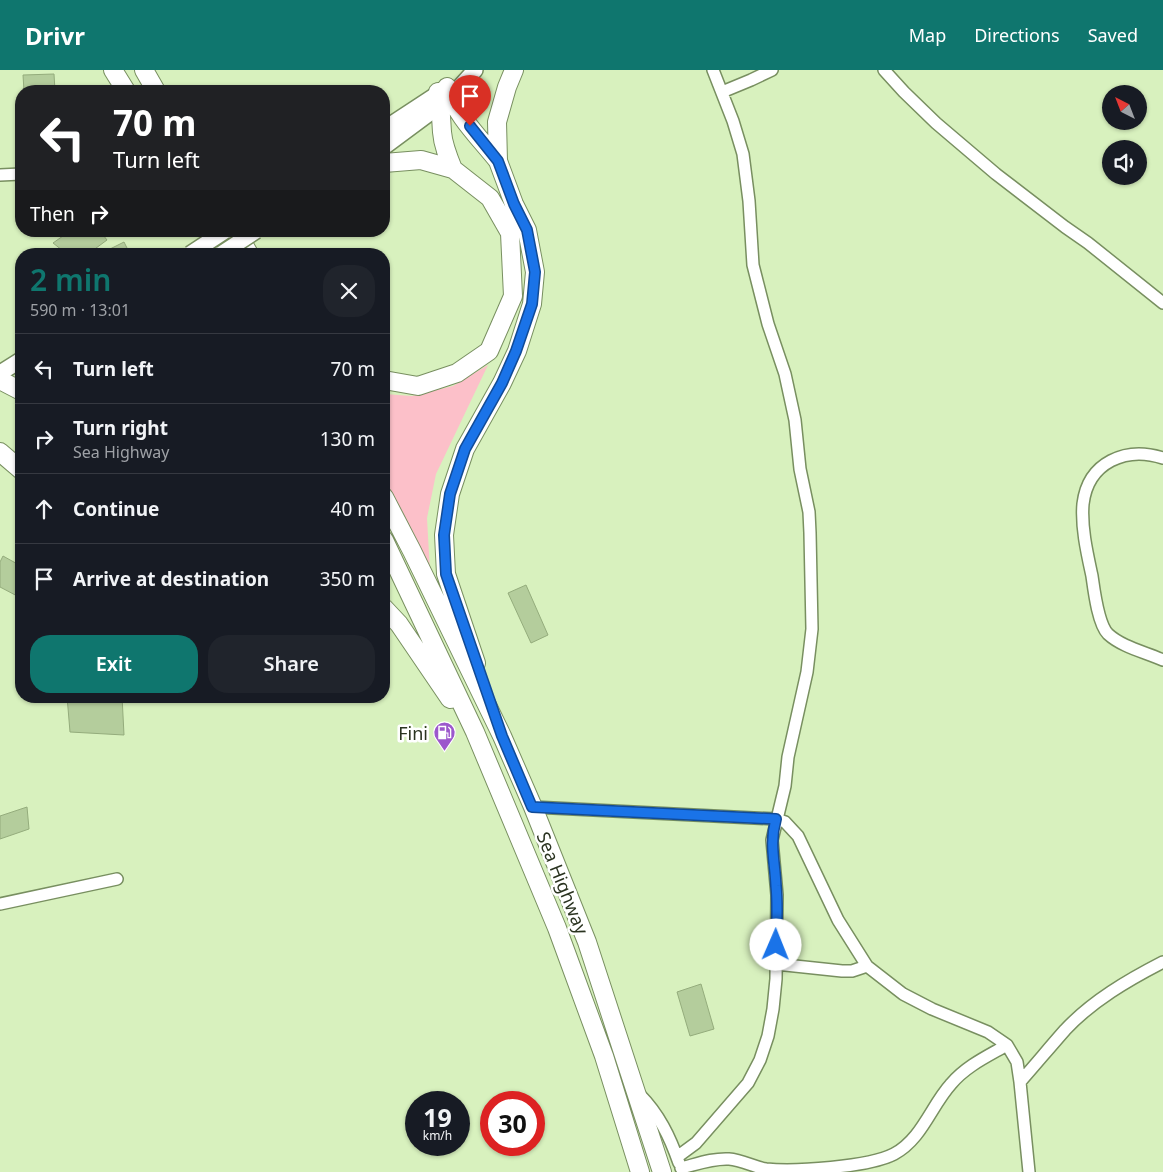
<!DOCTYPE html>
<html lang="en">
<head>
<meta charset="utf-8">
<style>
  :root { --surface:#171b24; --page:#20242c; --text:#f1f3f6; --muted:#9ea1a6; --line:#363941; --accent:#0f766e }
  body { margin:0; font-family:"Noto Sans",sans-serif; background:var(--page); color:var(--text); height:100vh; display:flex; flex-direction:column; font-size:19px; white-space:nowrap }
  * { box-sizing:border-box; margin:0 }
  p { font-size:16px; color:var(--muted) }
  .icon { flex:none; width:28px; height:28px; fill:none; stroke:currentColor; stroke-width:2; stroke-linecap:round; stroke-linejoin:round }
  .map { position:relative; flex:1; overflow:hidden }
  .drawer { position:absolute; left:15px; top:178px; width:375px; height:455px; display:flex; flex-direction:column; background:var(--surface); border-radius:20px; box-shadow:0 1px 4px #0004 }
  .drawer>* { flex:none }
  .banner { position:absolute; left:15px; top:15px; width:375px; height:152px; border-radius:20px; box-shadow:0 1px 4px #0004; background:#202124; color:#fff; overflow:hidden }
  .needle { width:32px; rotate:318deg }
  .buttons { position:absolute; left:1102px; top:15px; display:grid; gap:10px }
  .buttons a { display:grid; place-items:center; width:45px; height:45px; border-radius:50%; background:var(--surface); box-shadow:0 1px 4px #0004; font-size:25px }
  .speed { position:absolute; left:405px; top:1021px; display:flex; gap:10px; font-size:25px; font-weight:700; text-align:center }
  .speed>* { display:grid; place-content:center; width:65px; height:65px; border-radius:50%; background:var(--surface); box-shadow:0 1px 4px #0004; line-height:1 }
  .speed small { font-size:12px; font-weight:400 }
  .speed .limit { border:8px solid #d22; background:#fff; color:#111 }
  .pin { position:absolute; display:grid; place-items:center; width:42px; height:42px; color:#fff; margin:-51px -21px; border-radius:50% 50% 50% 0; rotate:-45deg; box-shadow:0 0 5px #0007 }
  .pin .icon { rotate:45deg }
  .me { position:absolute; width:55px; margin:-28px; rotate:1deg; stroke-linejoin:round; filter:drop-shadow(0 0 4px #0008) }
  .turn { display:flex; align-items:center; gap:18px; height:105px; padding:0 15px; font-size:22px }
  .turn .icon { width:65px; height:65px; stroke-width:2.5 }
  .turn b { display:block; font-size:35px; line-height:42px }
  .then { display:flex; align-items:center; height:48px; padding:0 15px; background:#0003; gap:10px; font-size:19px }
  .round { display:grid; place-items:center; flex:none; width:52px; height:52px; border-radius:20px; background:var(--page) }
  .overview { display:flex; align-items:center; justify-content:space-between; height:85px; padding:0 15px }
  h1 { font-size:30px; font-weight:600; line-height:38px; color:var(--accent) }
  .action { display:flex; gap:10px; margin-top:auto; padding:10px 15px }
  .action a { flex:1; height:58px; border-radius:20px; background:var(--accent); color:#fff; font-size:20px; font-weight:600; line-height:58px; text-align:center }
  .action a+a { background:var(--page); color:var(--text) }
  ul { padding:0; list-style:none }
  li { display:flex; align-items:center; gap:15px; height:70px; padding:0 15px; border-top:1px solid var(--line) }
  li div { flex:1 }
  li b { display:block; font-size:19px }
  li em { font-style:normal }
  header { display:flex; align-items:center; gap:30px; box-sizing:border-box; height:70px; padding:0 25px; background:var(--accent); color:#fff }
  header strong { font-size:24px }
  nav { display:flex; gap:28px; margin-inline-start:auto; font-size:18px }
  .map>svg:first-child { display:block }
  .green { fill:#fcc0c9 }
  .building { fill:#b4cd9c; stroke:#94ac7c }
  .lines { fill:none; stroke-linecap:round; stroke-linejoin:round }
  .minor-casing { stroke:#788f60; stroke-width:14 }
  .major-casing { stroke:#788f60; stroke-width:18 }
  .highway-casing { stroke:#788f60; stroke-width:20 }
  .minor { stroke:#fff; stroke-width:11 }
  .major { stroke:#fff; stroke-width:15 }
  .highway { stroke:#fff; stroke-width:18 }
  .major-bridge-casing { stroke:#788f60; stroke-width:18; stroke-linecap:butt }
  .major-bridge { stroke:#fff; stroke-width:15 }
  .route-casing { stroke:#114b97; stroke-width:12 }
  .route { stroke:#1a73e8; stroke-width:9 }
  .labels { text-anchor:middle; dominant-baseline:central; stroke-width:5; stroke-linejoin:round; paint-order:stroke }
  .poi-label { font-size:18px; fill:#2a3320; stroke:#fff; text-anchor:end }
  .street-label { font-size:18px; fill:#2a3320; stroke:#fff }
</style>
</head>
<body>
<header>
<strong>Drivr</strong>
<nav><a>Map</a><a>Directions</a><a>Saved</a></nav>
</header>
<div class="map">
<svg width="1163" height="1102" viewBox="0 0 1163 1102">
  <rect width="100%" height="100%" fill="#d8f1be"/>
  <path class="green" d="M488,295L436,404L427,448L430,502L384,411V324L412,326L453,316Z"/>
  <path class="building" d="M54,4L55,21H24L23,5Z
    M70,161H100L107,170L88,184H67L53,173Z
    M124,172L130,184H100Z
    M3,486L21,496V528L0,517V492Z
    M526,515L548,565L531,573L508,523Z
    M67,626H122L124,665L70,662Z
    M27,737L29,759L0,769V746Z
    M701,914L714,959L690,966L677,922Z"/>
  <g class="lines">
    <defs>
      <path id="minor" d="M884,0L904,22L936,53L996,104L1065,157L1088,173L1163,233
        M722,22L751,10L772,0
        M0,105L21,104
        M1163,388C1126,376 1088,392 1083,434C1081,457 1087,483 1092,506C1094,520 1098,554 1108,564C1122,577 1145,582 1163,590
        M533,737L776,749L785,752L798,766L838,850L867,896L903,924L932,939L988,962L1007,975L1017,992L1020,1012
        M0,834L117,809
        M776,894L842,901H852L867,896
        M639,1024C659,1044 670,1067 679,1093
        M677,1087L696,1073L748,1013L760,990L768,966L773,939L776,909L777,825L772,770L785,716L788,687L807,602L812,559L810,463L809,442L800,399L795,350L785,304L768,254L753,195L749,131L743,84L733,51L713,0
        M681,1098C697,1094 713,1088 729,1089C742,1090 754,1097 766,1099C794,1102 869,1097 894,1084C922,1069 931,1036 951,1014C966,996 988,986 1007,975
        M1029,1102L1020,1012C1035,995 1050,977 1065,960C1092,931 1128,910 1163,892"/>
      <path id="major" d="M384,59L448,17
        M384,77L450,28L475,0
        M0,303L21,290"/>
      <path id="highway" d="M113,0L126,21
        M144,0L156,21
        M447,17C456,46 480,68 498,91
        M438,22C441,36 441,48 442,62C443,75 448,87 453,99
        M384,93L421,90L453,99L490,128L510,163L513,226L489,281L457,303L418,316L384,310
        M236,161L249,184
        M0,310L21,321
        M0,382L21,400
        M384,427L412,481L502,666L533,737L587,872L662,1102
        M384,470L475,662L557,858L604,986L640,1102
        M384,538L399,554L450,629
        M476,593L446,504L444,465L450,424L465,379L502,313L517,281L532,234L535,202L527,160L514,134L498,91L497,52L507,17L514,0"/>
    </defs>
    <use href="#minor" class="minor-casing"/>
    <use href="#major" class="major-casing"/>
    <use href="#highway" class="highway-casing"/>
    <use href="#minor" class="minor"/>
    <use href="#major" class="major"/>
    <use href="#highway" class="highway"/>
    <defs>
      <path id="major-bridge" d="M190,184L225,161
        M221,184L256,161"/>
    </defs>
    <use href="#major-bridge" class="major-bridge-casing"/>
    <use href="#major-bridge" class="major-bridge"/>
  </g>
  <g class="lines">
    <defs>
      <path id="route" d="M470,56L498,91L514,134L527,160L535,202L532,234L516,281L502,313L465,379L450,424L444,465L446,504L502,666L532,737L776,749C769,774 775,791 776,816C778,835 777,855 776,875"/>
    </defs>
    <use href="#route" class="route-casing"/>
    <use href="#route" class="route"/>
  </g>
  <defs>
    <symbol id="fuel-pin" viewBox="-11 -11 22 30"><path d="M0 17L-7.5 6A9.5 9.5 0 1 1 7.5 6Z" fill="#9c57cc" stroke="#fff"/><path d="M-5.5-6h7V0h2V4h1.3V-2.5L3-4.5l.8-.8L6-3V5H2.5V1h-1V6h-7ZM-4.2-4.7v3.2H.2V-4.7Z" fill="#fff"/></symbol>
  </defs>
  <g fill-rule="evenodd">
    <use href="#fuel-pin" x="432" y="650" width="25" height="34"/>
  </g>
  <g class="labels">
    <g class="poi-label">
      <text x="428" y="663">Fini</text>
    </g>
    <g class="street-label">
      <text transform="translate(563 813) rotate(68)">Sea Highway</text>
    </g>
  </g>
</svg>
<div class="buttons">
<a><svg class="needle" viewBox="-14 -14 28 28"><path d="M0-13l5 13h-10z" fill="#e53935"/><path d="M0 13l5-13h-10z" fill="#9ea1a6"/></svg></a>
<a><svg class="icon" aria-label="sound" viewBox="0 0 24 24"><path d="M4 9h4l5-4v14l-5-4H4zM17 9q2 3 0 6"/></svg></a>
</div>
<div class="speed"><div>19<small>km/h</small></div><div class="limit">30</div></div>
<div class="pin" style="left:470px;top:56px;background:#d93025"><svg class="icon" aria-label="arrive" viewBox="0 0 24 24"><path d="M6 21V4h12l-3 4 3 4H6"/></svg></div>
<svg class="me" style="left:776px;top:875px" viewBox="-20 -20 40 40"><circle r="19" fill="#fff"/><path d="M0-13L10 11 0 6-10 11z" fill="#1a73e8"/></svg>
<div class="banner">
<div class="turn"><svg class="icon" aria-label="left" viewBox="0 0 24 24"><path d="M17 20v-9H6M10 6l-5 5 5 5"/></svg><div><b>70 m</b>Turn left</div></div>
<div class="then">Then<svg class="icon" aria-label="right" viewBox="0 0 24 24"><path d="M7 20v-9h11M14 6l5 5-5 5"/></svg></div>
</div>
<section class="drawer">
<div class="overview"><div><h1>2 min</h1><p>590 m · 13:01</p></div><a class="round"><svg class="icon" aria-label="close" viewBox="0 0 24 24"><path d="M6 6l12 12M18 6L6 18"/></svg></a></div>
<ul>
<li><svg class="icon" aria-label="left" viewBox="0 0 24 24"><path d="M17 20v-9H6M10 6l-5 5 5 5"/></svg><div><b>Turn left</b></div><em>70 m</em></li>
<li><svg class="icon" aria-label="right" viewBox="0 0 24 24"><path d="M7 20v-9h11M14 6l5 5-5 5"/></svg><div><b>Turn right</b><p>Sea Highway</p></div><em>130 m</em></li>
<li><svg class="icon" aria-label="ahead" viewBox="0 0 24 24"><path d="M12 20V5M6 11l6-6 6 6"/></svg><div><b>Continue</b></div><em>40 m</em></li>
<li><svg class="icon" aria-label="arrive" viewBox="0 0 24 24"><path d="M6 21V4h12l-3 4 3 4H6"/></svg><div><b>Arrive at destination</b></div><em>350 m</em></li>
</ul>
<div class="action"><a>Exit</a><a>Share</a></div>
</section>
</div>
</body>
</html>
